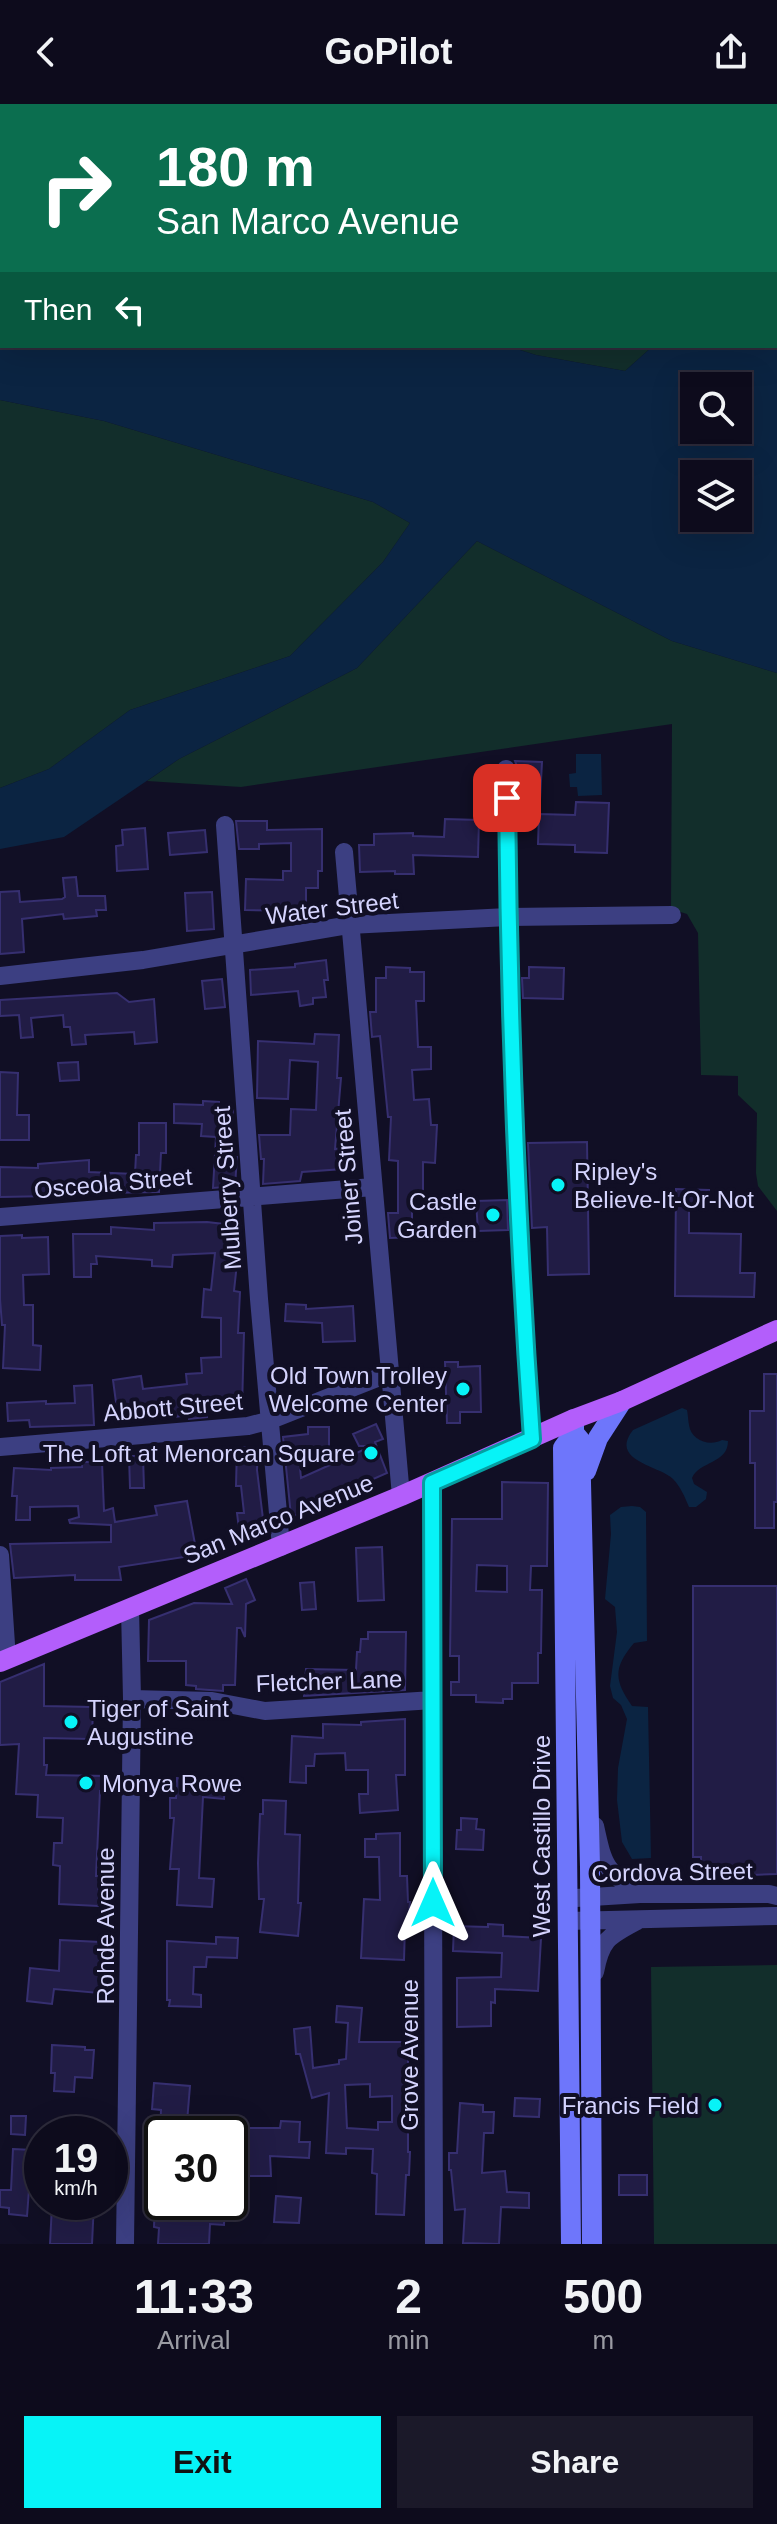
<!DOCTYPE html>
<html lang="en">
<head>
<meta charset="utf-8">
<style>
  :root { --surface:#0d0b1c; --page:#1b1929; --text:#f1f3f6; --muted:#9a9ba3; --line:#2d2b3b; --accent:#07f3f7 }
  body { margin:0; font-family:Arial,sans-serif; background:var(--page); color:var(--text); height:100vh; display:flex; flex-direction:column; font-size:30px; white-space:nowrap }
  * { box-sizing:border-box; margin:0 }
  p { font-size:26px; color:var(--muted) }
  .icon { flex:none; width:44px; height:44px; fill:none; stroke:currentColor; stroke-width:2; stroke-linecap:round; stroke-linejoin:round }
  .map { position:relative; height:2140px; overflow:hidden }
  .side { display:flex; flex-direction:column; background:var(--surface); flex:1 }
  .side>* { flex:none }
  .guide { position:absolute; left:0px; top:0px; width:778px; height:244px; box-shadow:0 8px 32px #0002,0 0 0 2px var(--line); background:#0b6e4f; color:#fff; overflow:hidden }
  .buttons { position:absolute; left:680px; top:268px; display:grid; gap:16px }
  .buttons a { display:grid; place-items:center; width:72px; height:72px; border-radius:0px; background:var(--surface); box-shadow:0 8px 32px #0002,0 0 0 2px var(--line); font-size:40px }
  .speed { position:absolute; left:24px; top:2012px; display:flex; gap:16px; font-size:40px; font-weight:700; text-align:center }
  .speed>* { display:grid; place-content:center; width:104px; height:104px; border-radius:50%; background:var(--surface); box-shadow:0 8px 32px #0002,0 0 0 2px var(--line); line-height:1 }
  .speed small { font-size:20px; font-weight:400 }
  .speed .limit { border:4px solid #111; border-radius:12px; background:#fff; color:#111 }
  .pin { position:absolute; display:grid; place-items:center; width:68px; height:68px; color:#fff; margin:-34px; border-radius:16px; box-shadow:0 4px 12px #0006 }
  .me { position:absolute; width:88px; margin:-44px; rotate:0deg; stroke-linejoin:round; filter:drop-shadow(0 0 6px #0008) }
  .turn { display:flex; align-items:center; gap:28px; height:168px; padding:0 24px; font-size:36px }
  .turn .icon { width:104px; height:104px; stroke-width:2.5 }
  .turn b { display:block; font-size:56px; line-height:68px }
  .then { display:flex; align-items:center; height:76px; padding:0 24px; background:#0003; gap:16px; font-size:30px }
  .eta { display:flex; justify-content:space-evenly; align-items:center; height:136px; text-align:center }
  .eta b { font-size:48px; font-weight:700; line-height:56px }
  .button { display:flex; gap:16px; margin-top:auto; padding:16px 24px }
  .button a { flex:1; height:92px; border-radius:0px; background:var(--accent); color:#111; font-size:32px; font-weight:700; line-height:92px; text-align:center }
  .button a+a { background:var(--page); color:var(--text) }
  header { display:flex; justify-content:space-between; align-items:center; height:104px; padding:0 24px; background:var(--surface); font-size:36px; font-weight:700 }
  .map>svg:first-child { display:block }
  .green { fill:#122e2b }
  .water { fill:#0b2442; fill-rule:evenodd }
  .building { fill:#211c45; stroke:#362f70; stroke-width:2; fill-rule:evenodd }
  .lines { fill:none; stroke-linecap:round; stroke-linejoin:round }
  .minor { stroke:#3c3f82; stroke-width:18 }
  .secondary { stroke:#6e76fb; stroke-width:20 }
  .primary { stroke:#b35efb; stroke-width:20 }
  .route-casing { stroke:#059ea1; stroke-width:20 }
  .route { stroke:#07f3f7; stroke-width:14 }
  .poi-dot { fill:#07f3f7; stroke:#110f25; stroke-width:3 }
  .labels { text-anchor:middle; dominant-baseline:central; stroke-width:8; stroke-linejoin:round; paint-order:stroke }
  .street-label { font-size:24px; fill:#d5d4fe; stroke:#110f25 }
  .poi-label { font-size:24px; fill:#d5d4fe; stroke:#110f25; text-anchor:end }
</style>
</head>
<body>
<header><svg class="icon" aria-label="back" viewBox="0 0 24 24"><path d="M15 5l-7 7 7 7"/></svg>GoPilot<svg class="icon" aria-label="share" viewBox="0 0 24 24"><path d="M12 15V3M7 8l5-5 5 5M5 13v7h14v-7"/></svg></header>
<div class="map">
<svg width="777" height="2140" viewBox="0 0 777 2140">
  <rect width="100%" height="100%" fill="#110f25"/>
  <path class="green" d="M0,0H546L568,2H2V118H0Z
    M507,242H653L625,267L536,251Z
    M0,296L104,317L373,398L410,419L383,458L290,552L130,606L49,665L0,684Z
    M477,437L672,537L777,569V1107L758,1082L756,1069L757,1009L738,991V972L701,971L698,829L687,810L671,805L672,620L241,683L147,677L179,655L357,564Z
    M777,1861V2140H654L651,1863Z"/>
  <path class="water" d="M546,0H777V569L672,537L477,437L357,564L179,655L64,733L0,745V684L49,665L130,606L290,552L383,458L410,419L373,398L104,317L0,296V118H2V242H507L536,251L625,267L653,242H776V2H568ZM694,282H738V326H694ZM738,370V414H694V370Z
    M576,650H601L602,691L578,692L577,683H570L569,670L576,669Z
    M682,1304L687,1306C688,1311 688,1316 689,1321C691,1336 709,1343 722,1336L728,1337C728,1360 699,1357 692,1374L694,1380L707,1388L706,1395L696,1403H689C685,1393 680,1382 673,1375C658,1361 609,1357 633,1326Z
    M632,1402L640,1403L646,1408L647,1537L634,1539C613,1564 614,1576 632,1602L648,1603L651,1754L632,1755L622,1738L617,1696L618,1664L627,1615L621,1601L613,1594L610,1582L617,1528L615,1503L605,1495L611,1430L610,1411L621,1403Z"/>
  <path class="building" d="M515,657L542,658L540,696L518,695V665Z
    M576,698L609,699L607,749L575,748V741L538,740L539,710L575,711Z
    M445,715L479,716L478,753L413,751L414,770H395V767L360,768L359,741H374V730L413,729V732L444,733Z
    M236,717H267V726L322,725V767H318V784H306V807L245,806L246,775L283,776V767H291V739L259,740V745H239Z
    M145,724L148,765L117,767L116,742L123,741L122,726Z
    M205,726L207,748L170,751L168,729Z
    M76,773L78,792H105L106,806H96L97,812L64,815L63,810L22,815L24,848L0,850V788L19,787L20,798L62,795L65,793L63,774Z
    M212,788L214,825L187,827L185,789Z
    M326,856L328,876H324L326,893L313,894V900L300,902L298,887L251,891L250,866L295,863V860Z
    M386,863L410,864V868H424V897H416L418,943H431V965L412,966L414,996L429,995L431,1021H437L435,1059L423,1058V1093H412V1120H420V1133L390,1134L388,1109H398V1057L389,1056L391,1013H388L380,932L372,933L370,908H376V874H386Z
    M529,863L564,864L563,895L523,894L522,874H529Z
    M222,875L225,903L205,905L202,877Z
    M117,889L129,898L154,895L157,938L135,940L134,928L85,931L86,940L72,941L70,923H64L63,911L31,914L33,933L21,934L19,911L0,912V896Z
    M315,930L339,931L337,974H341L335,1045L342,1044L343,1065L302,1068L300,1077L263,1080L264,1055H261L259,1031H290L291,1005L316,1006L318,958L290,956L288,995L257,994L258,937L314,940Z
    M78,958L79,976L60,977L58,959Z
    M0,968L18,969L17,1011H29V1036H0Z
    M203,997L219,998V1006H233L229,1052L237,1053L235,1082L213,1084L216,1033L201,1032L202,1020L174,1019V1000L203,1001Z
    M139,1019H166V1049H161L159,1088L104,1089V1082L51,1083V1092L0,1093V1063L38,1064V1060L89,1056V1068L135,1070L136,1051H139Z
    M587,1038L589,1170L548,1171L547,1123L532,1124L528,1039Z
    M676,1085L709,1086V1099H689V1129L741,1130L740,1169H755L754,1193L675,1192Z
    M507,1096L508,1126L478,1127L476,1097Z
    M207,1118L241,1122L234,1187L240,1188L238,1229H244L242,1305H207V1313L189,1315V1311L166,1314L165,1300L117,1306L113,1276L141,1272L143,1285L187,1280L186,1270L202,1269L201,1254L221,1253V1214L202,1213L204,1185L211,1186L215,1149L173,1151L172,1163L152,1162V1156L96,1152L97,1160H91V1173H74L73,1130H111V1123L154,1126V1119Z
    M22,1131V1134L48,1133L49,1170L23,1171L24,1201H33V1241L41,1242L40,1266L3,1264L5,1221H2L0,1195V1132Z
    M286,1200L306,1201V1205L353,1202L355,1237L323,1238L322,1219L285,1217Z
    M445,1258H458V1263L480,1262L481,1308H460V1319H447Z
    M764,1270H777V1398H774V1424H755V1359H750V1307H764Z
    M92,1281L94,1321L30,1323L29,1316L8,1317L7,1299L46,1297V1300L75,1299L74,1282Z
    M376,1320L383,1335L375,1338L387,1369L364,1379L366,1385L313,1408L291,1412L283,1333L308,1330V1323H329V1343H298L301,1374L372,1342H359L353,1330Z
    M237,1343L258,1344L257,1366L264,1423L239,1425L237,1409H244L241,1382H236Z
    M129,1352H143L144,1384H130Z
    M82,1358H102L104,1407L113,1404L115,1418L157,1411L155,1402L187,1397L197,1451L119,1463L121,1476H75V1471L14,1474L10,1440L111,1438V1421L70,1419L69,1416L79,1413L78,1402L30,1403V1416H16L17,1392H12L14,1364L51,1366V1364L82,1363Z
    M502,1378L548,1379L547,1462H531L530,1486H542L541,1549H538V1579H512V1595H503V1599L476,1598V1591H451V1578H459V1552H450L452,1415H502ZM477,1461L507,1462V1488L476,1487Z
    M382,1443L384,1496L358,1497L356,1444Z
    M246,1475L255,1496L246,1500L245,1533L241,1524H237L235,1581H223V1587L196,1585V1582L186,1581V1557H148L149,1516L194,1499L232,1500L225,1484Z
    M314,1478L316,1505L302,1506L300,1479Z
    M693,1482H777V1770L701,1773V1753H693Z
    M368,1528H406L405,1586L304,1592L306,1565L356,1566L357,1548H360L361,1535H368Z
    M44,1560V1602L93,1603L92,1635L44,1634V1661H47L46,1671L109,1672V1687H100L96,1772H99L98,1802L59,1800L60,1762L53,1761L54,1739H62L63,1714L37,1713L38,1691L16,1690L19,1640L0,1641V1578Z
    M405,1615V1671H396L398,1706L360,1709L359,1690H368V1666H346L345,1649L315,1650L314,1662H306V1679L290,1678L292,1632L323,1634V1620L361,1621V1618Z
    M177,1674L225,1677L224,1695L203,1693L199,1774L214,1775L212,1803L177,1801L179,1765H170L174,1714H170V1694H176Z
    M263,1696L286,1697L285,1730L300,1731L298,1799H301L298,1832L260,1828L264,1795H259L258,1759L260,1710H263Z
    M461,1714L477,1715L476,1725L484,1726L483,1746L456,1745L457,1726H461Z
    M400,1729V1772H407L408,1798H410L408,1822H405L404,1856L361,1854L364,1795L380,1796L379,1753H365V1735H376V1730Z
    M488,1820L503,1821V1832L541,1834L538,1887L495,1885V1899L491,1898V1922L457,1923V1874L501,1873L502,1849L453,1847L454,1822L488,1823Z
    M216,1833L238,1834L237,1854L207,1853L206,1863H194L193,1890L201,1891V1903L169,1902L170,1896H167V1837L216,1840Z
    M60,1836L100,1838L99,1889L54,1885L52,1900L27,1897L30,1864L59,1867Z
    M337,1902L362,1904L359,1938H408V2048H410L409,2071H406L404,2111L376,2110L377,2070L372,2069L373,2045L346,2044V2050L326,2049L329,1989L312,1994L300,1950H296L294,1925L310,1923L313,1964L339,1960V1956L346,1955L348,1919L336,1918ZM370,1980V1993L392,1992V2018H378V2026L347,2024L345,1981Z
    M52,1941L85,1943V1946H94L92,1974L75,1973L74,1988L54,1987L55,1969H51Z
    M154,1979L190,1982L186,2030H160L161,2006L152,2005Z
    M515,1994L540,1995L539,2013L514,2012Z
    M460,1999L483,2001V2008H494L493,2029H484L482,2069L505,2067L507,2088L529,2089V2104L501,2103L499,2140L463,2139L465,2105L455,2106L451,2066H449V2049H457Z
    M11,2012H26L25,2031L11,2030Z
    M281,2017L300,2018L299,2038H310L309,2054L270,2052L271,2072H249V2024H280Z
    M13,2045L32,2046L27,2112L9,2110V2104L0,2103V2086H11Z
    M619,2071H647V2091H619Z
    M276,2092L301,2094L299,2119L274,2118Z
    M155,2097L225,2098L224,2121L210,2120L209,2140H158L159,2124L154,2123Z
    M68,2098H94L92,2140H50L52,2101L68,2102Z"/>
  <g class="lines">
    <path class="minor" d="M506,665C509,888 517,1112 532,1335
      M225,721L259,1195L281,1443
      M344,748L401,1392
      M0,872L143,856L349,821L508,813L672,811
      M0,1113L373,1083
      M0,1343L248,1322L271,1316L390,1269
      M432,1379L434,2140
      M0,1451L7,1555
      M132,1595L212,1597L265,1607L433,1596
      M595,1722C604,1764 605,1765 640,1790
      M576,1794L640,1790H769L777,1792
      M567,1817L777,1812
      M595,1868C601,1835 609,1832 637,1817
      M125,2140L132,1595L130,1504"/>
    <path class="secondary" d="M574,1315V1329L580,1336L590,1763L592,2140
      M586,1367L598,1334L622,1297
      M571,2140L563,1344L574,1329"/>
    <path class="primary" d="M0,1558L401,1392L574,1315L622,1297L777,1226"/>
  </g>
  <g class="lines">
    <defs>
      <path id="route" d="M433,1799L432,1379L532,1335C517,1122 509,908 507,694"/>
    </defs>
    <use href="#route" class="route-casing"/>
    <use href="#route" class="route"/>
  </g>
  <g class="poi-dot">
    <circle cx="558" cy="1081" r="8"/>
    <circle cx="493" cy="1111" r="8"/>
    <circle cx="463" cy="1285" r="8"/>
    <circle cx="371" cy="1349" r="8"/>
    <circle cx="71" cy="1618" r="8"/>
    <circle cx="86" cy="1679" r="8"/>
    <circle cx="715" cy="2001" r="8"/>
  </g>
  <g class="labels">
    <g class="street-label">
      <text transform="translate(332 804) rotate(-7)">Water Street</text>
      <text transform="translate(348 1073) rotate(-95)">Joiner Street</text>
      <text transform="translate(113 1079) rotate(-5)">Osceola Street</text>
      <text transform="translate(227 1084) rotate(-94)">Mulberry Street</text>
      <text transform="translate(173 1303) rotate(-5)">Abbott Street</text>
      <text transform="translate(278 1415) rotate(-22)">San Marco Avenue</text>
      <text transform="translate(329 1577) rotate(-2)">Fletcher Lane</text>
      <text transform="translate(541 1732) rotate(-90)">West Castillo Drive</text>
      <text transform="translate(672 1768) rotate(-1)">Cordova Street</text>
      <text transform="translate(105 1822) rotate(-90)">Rohde Avenue</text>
      <text transform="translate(409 1951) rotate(-90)">Grove Avenue</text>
    </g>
    <g class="poi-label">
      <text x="574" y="1067" text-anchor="start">Ripley's<tspan x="574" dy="28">Believe-It-Or-Not</tspan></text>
      <text x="477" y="1097">Castle<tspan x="477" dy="28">Garden</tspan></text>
      <text x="447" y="1271">Old Town Trolley<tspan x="447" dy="28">Welcome Center</tspan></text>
      <text x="355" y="1349">The Loft at Menorcan Square</text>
      <text x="87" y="1604" text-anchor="start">Tiger of Saint<tspan x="87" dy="28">Augustine</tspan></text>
      <text x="102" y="1679" text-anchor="start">Monya Rowe</text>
      <text x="699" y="2001">Francis Field</text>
    </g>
  </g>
</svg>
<div class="buttons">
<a><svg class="icon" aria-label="search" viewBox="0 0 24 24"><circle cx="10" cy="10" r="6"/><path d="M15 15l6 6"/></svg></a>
<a><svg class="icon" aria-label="layers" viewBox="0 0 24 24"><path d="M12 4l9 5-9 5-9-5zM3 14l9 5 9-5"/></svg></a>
</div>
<div class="speed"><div>19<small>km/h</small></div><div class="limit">30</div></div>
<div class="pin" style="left:507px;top:694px;background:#d93025"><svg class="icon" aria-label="arrive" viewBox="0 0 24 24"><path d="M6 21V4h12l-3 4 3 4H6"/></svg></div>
<svg class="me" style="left:433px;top:1799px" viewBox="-20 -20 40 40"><path d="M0-17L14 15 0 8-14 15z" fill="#07f3f7" stroke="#fff" stroke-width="4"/></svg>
<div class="guide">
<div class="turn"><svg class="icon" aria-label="right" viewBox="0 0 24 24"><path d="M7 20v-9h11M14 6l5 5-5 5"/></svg><div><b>180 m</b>San Marco Avenue</div></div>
<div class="then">Then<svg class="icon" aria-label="left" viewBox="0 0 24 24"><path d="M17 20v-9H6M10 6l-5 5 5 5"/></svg></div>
</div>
</div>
<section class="side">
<div class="eta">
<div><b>11:33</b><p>Arrival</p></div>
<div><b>2</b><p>min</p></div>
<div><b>500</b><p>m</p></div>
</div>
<div class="button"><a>Exit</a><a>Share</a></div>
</section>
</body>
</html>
